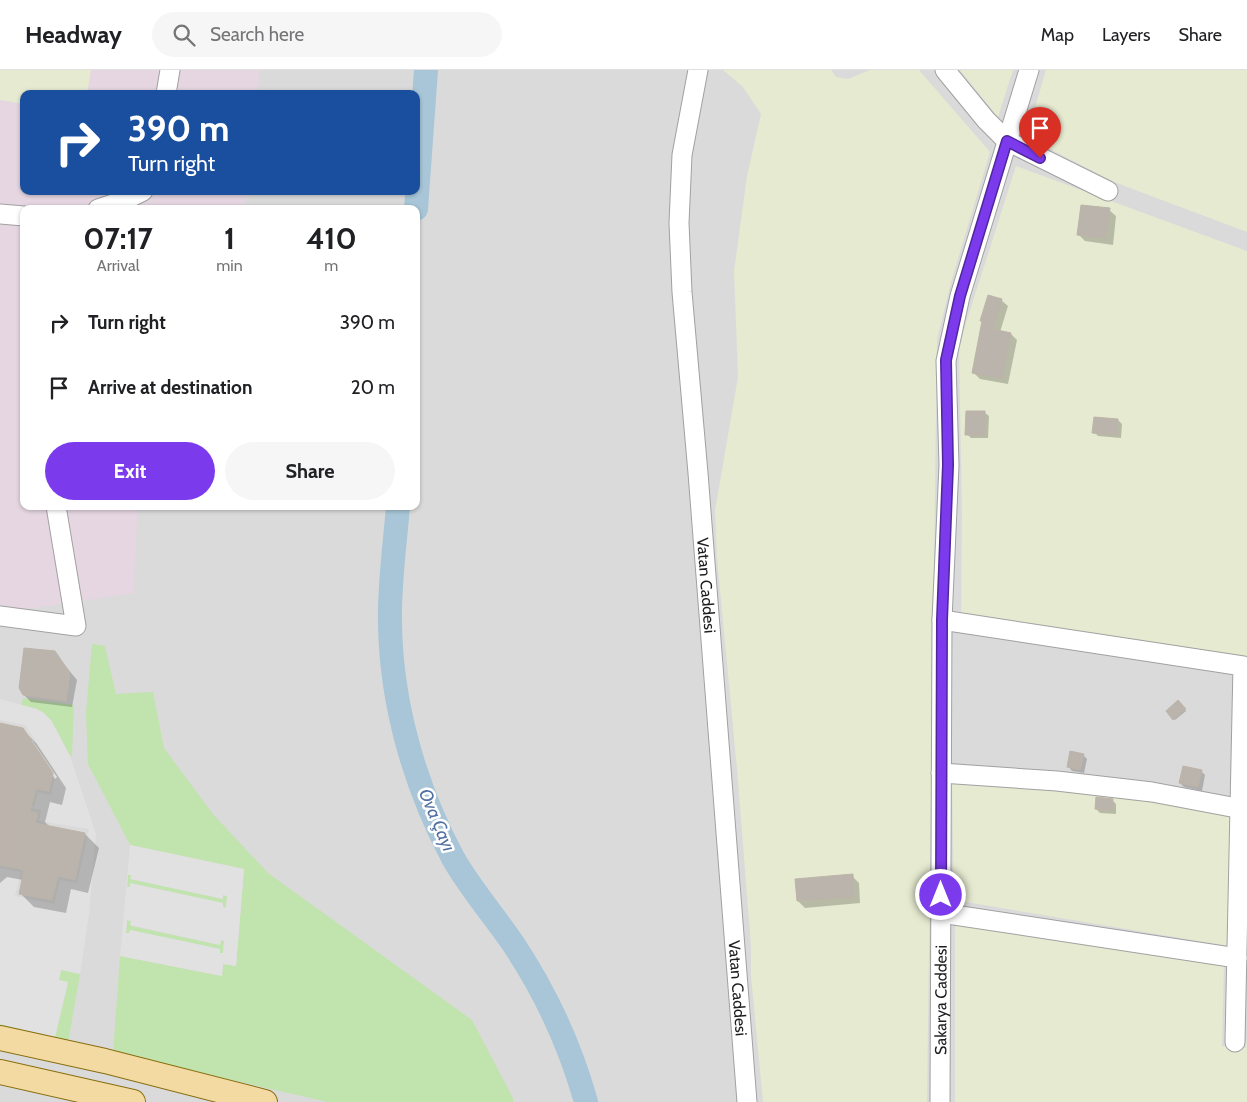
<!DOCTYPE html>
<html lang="en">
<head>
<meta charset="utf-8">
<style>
  :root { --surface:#fff; --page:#f6f6f6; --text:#202124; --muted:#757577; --line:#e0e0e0; --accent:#7c3aed }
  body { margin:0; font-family:Cabin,sans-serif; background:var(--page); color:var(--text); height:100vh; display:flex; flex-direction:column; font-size:19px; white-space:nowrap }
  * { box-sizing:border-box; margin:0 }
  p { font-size:16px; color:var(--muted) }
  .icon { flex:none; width:28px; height:28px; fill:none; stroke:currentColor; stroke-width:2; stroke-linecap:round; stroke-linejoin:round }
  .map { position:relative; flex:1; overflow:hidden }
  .panel { position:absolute; left:20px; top:135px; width:400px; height:305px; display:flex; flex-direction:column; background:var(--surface); border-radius:10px; box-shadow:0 1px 4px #0004 }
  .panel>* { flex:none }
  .top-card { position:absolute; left:20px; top:20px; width:400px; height:105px; border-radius:10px; box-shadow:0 1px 4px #0004; background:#1a4fa0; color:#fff; overflow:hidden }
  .pin { position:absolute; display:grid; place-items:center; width:42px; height:42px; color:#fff; margin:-51px -21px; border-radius:50% 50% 50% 0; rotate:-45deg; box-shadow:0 0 5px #0007 }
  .pin .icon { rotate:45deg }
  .me { position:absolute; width:55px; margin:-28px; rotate:0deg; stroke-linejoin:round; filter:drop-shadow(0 0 4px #0008) }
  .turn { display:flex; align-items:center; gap:18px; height:105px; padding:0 25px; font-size:22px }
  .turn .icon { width:65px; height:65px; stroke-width:2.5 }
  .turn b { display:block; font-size:35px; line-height:42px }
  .eta { display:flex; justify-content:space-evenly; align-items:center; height:85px; text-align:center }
  .eta b { font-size:30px; font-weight:700; line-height:35px }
  .cta { display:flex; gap:10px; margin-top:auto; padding:10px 25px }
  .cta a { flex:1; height:58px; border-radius:30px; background:var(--accent); color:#fff; font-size:20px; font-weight:700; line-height:58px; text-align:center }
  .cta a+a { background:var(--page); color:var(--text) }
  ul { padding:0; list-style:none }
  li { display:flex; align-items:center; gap:15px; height:65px; padding:0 25px }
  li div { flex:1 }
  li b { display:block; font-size:19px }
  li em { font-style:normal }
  header { display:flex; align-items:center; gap:30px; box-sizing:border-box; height:70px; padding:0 25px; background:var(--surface); border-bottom:1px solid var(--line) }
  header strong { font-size:24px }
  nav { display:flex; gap:28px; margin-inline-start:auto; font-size:18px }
  .search { width:350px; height:45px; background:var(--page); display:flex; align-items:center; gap:12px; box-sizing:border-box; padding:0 18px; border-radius:28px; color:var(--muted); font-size:19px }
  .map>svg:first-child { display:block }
  .residential { fill:#dbdada; fill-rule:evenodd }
  .industrial { fill:#e5d6e1 }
  .farmland { fill:#e5ead0 }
  .grass { fill:#c1e3ae }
  .parking { fill:#e1e1e1; fill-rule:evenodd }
  .shadow { fill:#0003; fill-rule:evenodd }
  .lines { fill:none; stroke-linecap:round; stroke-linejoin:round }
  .river { stroke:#a8c6d7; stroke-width:24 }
  .building { fill:#bab4ad; stroke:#bdb4a7 }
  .minor-casing { stroke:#a1a1a1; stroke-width:21 }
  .major-casing { stroke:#886e0e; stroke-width:26 }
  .minor { stroke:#fff; stroke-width:19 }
  .major { stroke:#f3daa3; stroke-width:24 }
  .route-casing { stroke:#51269a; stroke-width:12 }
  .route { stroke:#7c3aed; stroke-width:9 }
  .labels { text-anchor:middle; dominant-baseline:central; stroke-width:5; stroke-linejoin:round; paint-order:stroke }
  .street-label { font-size:16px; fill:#1d1d1d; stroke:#fff }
  .water-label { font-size:18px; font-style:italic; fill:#5271a3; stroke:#fff }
</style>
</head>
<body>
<header>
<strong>Headway</strong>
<div class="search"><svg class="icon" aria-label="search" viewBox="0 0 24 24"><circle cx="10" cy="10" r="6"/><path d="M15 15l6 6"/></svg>Search here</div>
<nav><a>Map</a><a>Layers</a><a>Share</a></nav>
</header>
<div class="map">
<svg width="1247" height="1032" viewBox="0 0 1247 1032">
  <rect width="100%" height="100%" fill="#edebe3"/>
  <path class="residential" d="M0,0H1247V1032H0ZM24,24H416V121H24ZM24,139H416V436H24Z"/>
  <path class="industrial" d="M91,0H260L257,24H87Z
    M0,30L24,34V121H247L245,139H24V436H138L133,523L0,543Z"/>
  <path class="farmland" d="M0,0H91L87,24H24V34L0,30Z
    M723,0H831L836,7L848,9L870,0H919L990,82L951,212L937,270L927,1032H763L751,906V876L737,699L717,488L715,441L738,307L734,201L747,106L761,44L743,17Z
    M960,0H1013L998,47Z
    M1046,0H1247V162L1114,112L1050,79L1037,69L1032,62L1031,51Z
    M1016,96L1247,181V587L961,549L962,441L959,280L966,253Z
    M952,711L1120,727L1232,745L1228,876L954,830Z
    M955,855L1224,894L1222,976L1246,978L1247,967V1032H955Z"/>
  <path class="grass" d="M92,574L105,576L116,624L153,622L164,678L213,744L268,803L472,950L513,1028V1032H328L113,983L120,886L222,906L223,894L236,896L244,799L130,775L88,694L86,642Z
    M23,628L74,635L72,686H70L56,659L44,643L21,635Z
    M128,805H131V809L223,829V825L227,826L226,838L223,837L222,833L130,813V817H127Z
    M127,850L131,851V856L220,875L221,870L224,871L223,883H220V879L130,860L129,863H126Z
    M61,899L80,904L68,973L0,958V954L55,967L68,913L59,910Z"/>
  <path class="parking" d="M0,629L37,639L44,643L51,650L70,686L96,764L89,844L80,904L61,900L59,910L68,912L55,967L0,954V798L21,802L15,826L54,834L60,810L77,813L89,759L39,751L41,740L14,735L34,737L38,722L51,725L56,702L25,655L0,650Z
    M130,775L244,799L236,896L223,894L222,906L120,886ZM128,805H131L130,809L223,829V825L227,826L226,838L223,837V833L130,813V817H127ZM127,850L131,851L130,855L220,875L221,870L224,871L223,883H220V879L130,860L129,863H126Z"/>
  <path class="shadow" d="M1109,140L1116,146L1113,175L1085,171L1079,165Z
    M1001,230L1008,236L1000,262L1011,264L1017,270L1008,314L980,309L973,302Z
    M984,342L989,346L988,368H971L967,364Z
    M1118,350L1122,354L1121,368L1098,366L1094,362Z
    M54,582L77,610L72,637L31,632L24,625Z
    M1178,632L1186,641L1175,650L1167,641Z
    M0,655L22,659L36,673L66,718L62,735L50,732L45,752L50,757L85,764L99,778L88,823L71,819L66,843L34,837L20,823L23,810L7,807L0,813ZM29,670H32L57,707L55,709Z
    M1083,685L1087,689L1084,703L1072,701L1068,696Z
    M1201,701L1205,705L1202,721L1184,717L1180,713Z
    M1112,730L1116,734V744L1100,743L1096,739Z
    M852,806L859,813L860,833L805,838L798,831Z"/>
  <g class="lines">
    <path class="river" d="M416,139L426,0
      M398,436C395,475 389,514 390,553C391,634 415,717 453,788C470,818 492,843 512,872C545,921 570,975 586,1032"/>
  </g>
  <path class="building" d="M1081,135L1110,138L1106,168L1077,165Z
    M988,225L1002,229L993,259L1011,263L1002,309L972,303L982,251H980Z
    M966,341H985V365H965Z
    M1094,347L1118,349L1117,365L1092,363Z
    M24,578L55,581L70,603L66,631L23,625L19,618Z
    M1178,630L1186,639L1173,650L1166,641Z
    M0,653L23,658L53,703L49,721L36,719L30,741L38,743L35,753L85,763L75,810L58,806L52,830L19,824L24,800L0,795Z
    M1070,681L1084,684L1080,700L1067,697Z
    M1183,696L1202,700L1198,717L1179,713Z
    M1096,727L1113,729L1112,740L1095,739Z
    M853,804L854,827L797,831L795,809Z"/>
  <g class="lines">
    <defs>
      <g id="minor">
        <path id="s1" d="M698,0L682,85L679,153L682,222L698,403L747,1032"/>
        <path d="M945,0L986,50L1007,71L1108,121"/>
        <path d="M166,24L170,0"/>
        <path d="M98,139L125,130L143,121"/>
        <path d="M0,144L24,146"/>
        <path d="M0,546L76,556L56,436"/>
        <path d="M942,550L1243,596L1235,972"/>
        <path d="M941,703L1057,711L1152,722L1247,740"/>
        <path d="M941,843L1237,888"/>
        <path id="s2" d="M940,1032L942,550L949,395L946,291L960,226L1029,0"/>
      </g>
      <path id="major" d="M0,968L105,991L265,1032
        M0,1002L133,1032"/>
    </defs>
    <use href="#minor" class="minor-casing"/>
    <use href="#major" class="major-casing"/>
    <use href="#minor" class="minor"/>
    <use href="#major" class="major"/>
  </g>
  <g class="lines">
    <defs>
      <path id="route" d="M941,825L942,550L948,395L946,290L960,226L1007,71L1040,88"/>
    </defs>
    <use href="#route" class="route-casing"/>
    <use href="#route" class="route"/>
  </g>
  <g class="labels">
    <g class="street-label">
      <text stroke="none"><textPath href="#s1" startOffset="518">Vatan Caddesi</textPath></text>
      <text stroke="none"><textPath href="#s1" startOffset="922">Vatan Caddesi</textPath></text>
      <text stroke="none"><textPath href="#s2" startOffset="102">Sakarya Caddesi</textPath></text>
    </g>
    <g class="water-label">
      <text transform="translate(437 750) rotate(67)">Ova Çayı</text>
    </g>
  </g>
</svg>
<div class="pin" style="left:1040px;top:88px;background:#d93025"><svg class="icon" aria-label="arrive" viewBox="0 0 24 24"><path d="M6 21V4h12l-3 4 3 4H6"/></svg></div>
<svg class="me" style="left:941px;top:825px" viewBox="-20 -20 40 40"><circle r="17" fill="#7c3aed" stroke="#fff" stroke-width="3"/><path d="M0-11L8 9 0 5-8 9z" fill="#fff"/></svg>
<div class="top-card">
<div class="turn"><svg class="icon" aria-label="right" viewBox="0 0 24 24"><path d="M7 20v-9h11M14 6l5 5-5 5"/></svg><div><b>390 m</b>Turn right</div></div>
</div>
<section class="panel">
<div class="eta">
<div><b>07:17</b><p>Arrival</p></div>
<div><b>1</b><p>min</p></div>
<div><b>410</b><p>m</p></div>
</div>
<ul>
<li><svg class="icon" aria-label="right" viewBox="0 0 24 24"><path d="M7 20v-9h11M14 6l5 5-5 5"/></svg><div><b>Turn right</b></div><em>390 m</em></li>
<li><svg class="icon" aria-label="arrive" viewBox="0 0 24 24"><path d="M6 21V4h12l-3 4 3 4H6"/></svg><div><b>Arrive at destination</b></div><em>20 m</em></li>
</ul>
<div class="cta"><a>Exit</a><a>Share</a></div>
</section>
</div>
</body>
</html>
